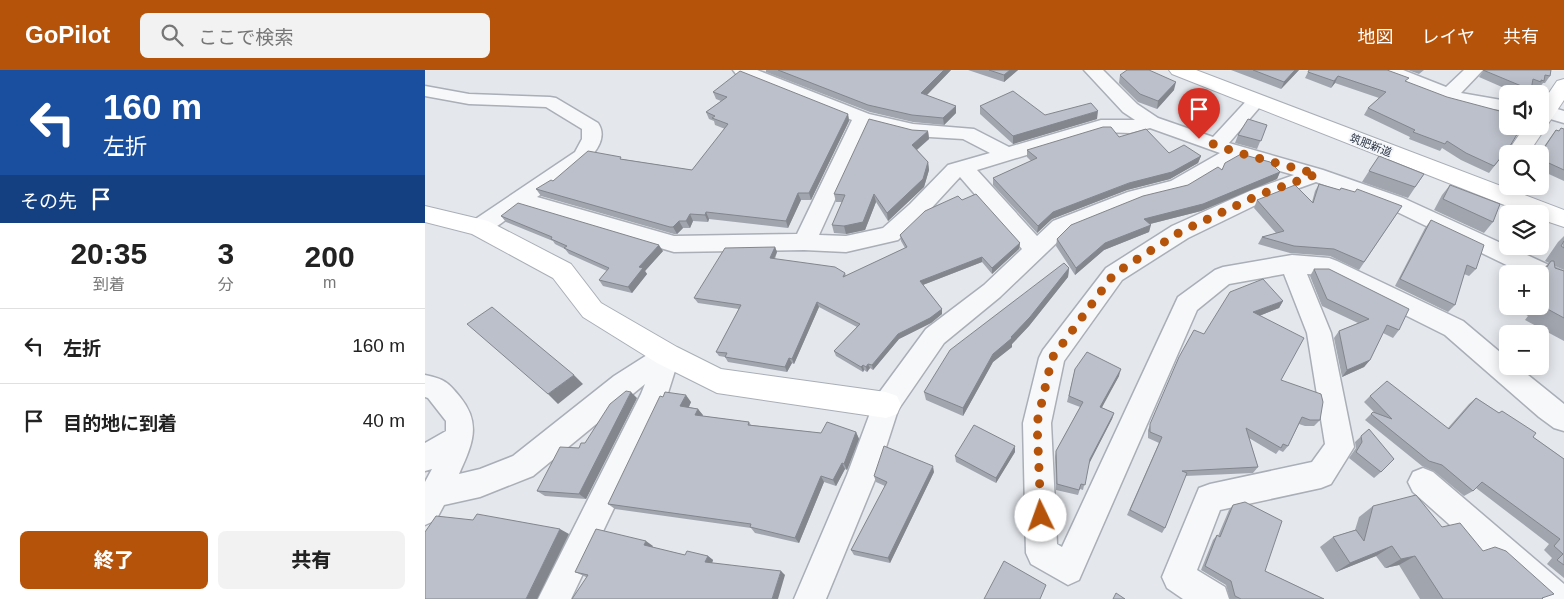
<!DOCTYPE html>
<html lang="ja">
<head>
<meta charset="utf-8">
<style>
  :root { --surface:#fff; --page:#f2f2f2; --text:#222; --muted:#767676; --line:#e0e0e0; --accent:#b45309 }
  body { margin:0; font-family:Helvetica,"Noto Sans JP",sans-serif; background:var(--page); color:var(--text); height:100vh; display:flex; flex-direction:column; font-size:19px; white-space:nowrap }
  * { box-sizing:border-box; margin:0 }
  p { font-size:16px; color:var(--muted) }
  .icon { flex:none; width:28px; height:28px; fill:none; stroke:currentColor; stroke-width:2; stroke-linecap:round; stroke-linejoin:round }
  .map { position:relative; flex:1; overflow:hidden }
  .details { display:flex; flex-direction:column; background:var(--surface); width:425px }
  .details>* { flex:none }
  .top-card { background:#1a4fa0; color:#fff; overflow:hidden }
  .controls { position:absolute; left:1074px; top:15px; display:grid; gap:10px }
  .controls a { display:grid; place-items:center; width:50px; height:50px; border-radius:8px; background:var(--surface); box-shadow:0 2px 12px #0003; font-size:25px }
  .pin { position:absolute; display:grid; place-items:center; width:42px; height:42px; color:#fff; margin:-51px -21px; border-radius:50% 50% 50% 0; rotate:-45deg; box-shadow:0 0 5px #0007 }
  .pin .icon { rotate:45deg }
  .me { position:absolute; width:55px; margin:-28px; rotate:357deg; stroke-linejoin:round; filter:drop-shadow(0 0 4px #0008) }
  .turn { display:flex; align-items:center; gap:18px; height:105px; padding:0 20px; font-size:22px }
  .turn .icon { width:65px; height:65px; stroke-width:2.5 }
  .turn b { display:block; font-size:35px; line-height:42px }
  .then { display:flex; align-items:center; height:48px; padding:0 20px; background:#0003; gap:10px; font-size:19px }
  .eta { display:flex; justify-content:space-evenly; align-items:center; height:85px; text-align:center }
  .eta b { font-size:30px; font-weight:800; line-height:35px }
  .primary-button { display:flex; gap:10px; margin-top:auto; padding:10px 20px }
  .primary-button a { flex:1; height:58px; border-radius:8px; background:var(--accent); color:#fff; font-size:20px; font-weight:800; line-height:58px; text-align:center }
  .primary-button a+a { background:var(--page); color:var(--text) }
  ul { padding:0; list-style:none }
  li { display:flex; align-items:center; gap:15px; height:75px; padding:0 20px; border-top:1px solid var(--line) }
  li div { flex:1 }
  li b { display:block; font-size:19px }
  li em { font-style:normal }
  header { display:flex; align-items:center; gap:30px; box-sizing:border-box; height:70px; padding:0 25px; background:var(--accent); color:#fff }
  header strong { font-size:24px }
  nav { display:flex; gap:28px; margin-inline-start:auto; font-size:18px }
  .search { width:350px; height:45px; background:var(--page); display:flex; align-items:center; gap:12px; box-sizing:border-box; padding:0 18px; border-radius:8px; color:var(--muted); font-size:19px }
  main { display:flex; flex:1; min-height:0 }
  .map>svg:first-child { display:block }
  .lines { fill:none; stroke-linecap:round; stroke-linejoin:round }
  .street-casing { stroke:#a9aeb7; stroke-width:3 }
  .secondary-casing { stroke:#a9aeb7; stroke-width:2 }
  .street { fill:#f7f8fa; fill-rule:evenodd }
  .secondary { fill:#fff; fill-rule:evenodd }
  .wall { fill:#a1a5ae }
  .shaded-wall { fill:#83868d }
  .building { fill:#bbc0ca; stroke:#83868d }
  .route { stroke:#b45309; stroke-width:9; stroke-dasharray:0 16.2 }
  .labels { text-anchor:middle; dominant-baseline:central; stroke-width:4; stroke-linejoin:round; paint-order:stroke }
  .far-street-label { font-size:11px; fill:#2b3445; stroke:#f4f6f9 }
</style>
</head>
<body>
<header>
<strong>GoPilot</strong>
<div class="search"><svg class="icon" aria-label="search" viewBox="0 0 24 24"><circle cx="10" cy="10" r="6"/><path d="M15 15l6 6"/></svg>ここで検索</div>
<nav><a>地図</a><a>レイヤ</a><a>共有</a></nav>
</header>
<main>
<section class="details">
<div class="top-card">
<div class="turn"><svg class="icon" aria-label="left" viewBox="0 0 24 24"><path d="M17 20v-9H6M10 6l-5 5 5 5"/></svg><div><b>160 m</b>左折</div></div>
<div class="then">その先<svg class="icon" aria-label="arrive" viewBox="0 0 24 24"><path d="M6 21V4h12l-3 4 3 4H6"/></svg></div>
</div>
<div class="eta">
<div><b>20:35</b><p>到着</p></div>
<div><b>3</b><p>分</p></div>
<div><b>200</b><p>m</p></div>
</div>
<ul>
<li><svg class="icon" aria-label="left" viewBox="0 0 24 24"><path d="M17 20v-9H6M10 6l-5 5 5 5"/></svg><div><b>左折</b></div><em>160 m</em></li>
<li><svg class="icon" aria-label="arrive" viewBox="0 0 24 24"><path d="M6 21V4h12l-3 4 3 4H6"/></svg><div><b>目的地に到着</b></div><em>40 m</em></li>
</ul>
<div class="primary-button"><a>終了</a><a>共有</a></div>
</section>
<div class="map">
<svg width="1139" height="529" viewBox="0 0 1139 529">
  <rect width="100%" height="100%" fill="#e4e7ec"/>
  <g class="lines">
    <defs>
      <path id="street" d="M308,0H332L444,44L488,54L549,59L584,77L676,50H710L698,42L659,0H678L712,34L733,48L788,67L825,27L831,26L837,27L840,31L804,73L898,100L978,128L1139,202V221L1115,211V204H1100L964,138L891,112L841,130L763,168L697,210L639,291L626,353L632,474L637,477L753,227L790,200L798,197L867,185L904,188L912,191L1038,251L1082,288V296H1092L1139,334V361L1129,358L1114,347L1020,265L900,205L882,204L906,263L929,377L906,414L896,418L795,440L772,500L800,517L804,529H758L742,518L737,507L774,418L785,414L887,392L900,374L882,263L859,204L804,214L772,240L654,510L643,515L606,494L601,483L598,353L614,288L618,280L681,198L747,156L827,120L869,105L813,89L760,121L716,132L644,161L575,227L519,273L473,340L452,405L401,529H369L422,405L451,327L501,259L559,215L597,179L535,107L501,144L473,170L421,182L379,180L249,182L97,137C83,147 64,168 46,162L43,157L46,152L150,82L157,69V59L121,37L44,34L0,26V16L44,24L125,27L131,28L173,53C192,81 131,114 112,127L249,166L372,164L427,50L311,4ZM444,55L488,66L538,69L565,83L523,95L485,134L458,158L421,166L394,165ZM725,58L795,83L746,111L703,122L628,151L612,166L552,100L677,62L705,63Z
        M953,0H978L1021,17L1039,0H1058L1036,23L1082,31V41L1032,34L956,4Z
        M1115,34L1139,41V53L1115,46Z
        M242,274L251,278L255,285L242,326L146,529H113L216,324L220,314L108,406L55,427L19,435L11,450L0,455V412L7,399L0,401V373L21,361V351L3,328L0,327V305C19,309 23,312 35,327C57,354 47,375 34,404L55,399L88,386L189,306L233,278Z
        M998,398L1008,402L1139,514V529H1108L988,422L983,412L988,402Z"/>
      <path id="secondary" d="M744,0H771L1139,140V157L1115,149V144H1102L747,4Z
        M1139,9V30L1103,84H1082V86L1081,84L1100,56H1115V36L1132,11Z
        M0,136L63,151L146,194L176,233L252,277L296,299L461,322L472,326L476,335L472,344L461,348L292,323L232,293L158,247L128,208L47,164L0,152Z"/>
    </defs>
    <use href="#street" class="street-casing"/>
    <use href="#secondary" class="secondary-casing"/>
    <use href="#street" class="street"/>
    <use href="#secondary" class="secondary"/>
  </g>
  <path class="wall" d="M341,0H526L502,25L531,43L519,55L488,52L445,42L341,2Z
    M543,0H593L579,12Z
    M806,0H874L856,19Z
    M983,0H999L994,4Z
    M1059,0H1126L1125,6L1120,13H1118L1114,18L1111,17L1110,19L1107,18L1106,20L1103,24H1093L1054,7Z
    M883,2L982,12L1085,76L1064,103L1036,90L1017,78L1015,81L984,69L985,67L939,45L943,38L954,28L910,13L906,18L880,8Z
    M695,5L749,20L732,39L713,32L694,13Z
    M288,22L423,44L424,51L386,130H376L363,158L284,149L283,152L268,151L265,158H258L252,164H249L116,126L111,119L128,111L197,89L267,100L300,59L290,55L289,51L284,49L281,42L296,31L291,29Z
    M555,36L620,45L672,49L588,74L555,44Z
    M842,55L832,79L810,73L813,65Z
    M1139,59V111L1115,100V84H1114L1125,68L1131,60L1133,61Z
    M487,60L503,61L504,69L492,80L503,92L504,100L499,117L463,151L451,132L440,160L421,164L409,163L407,155L417,132H411L409,124Z
    M694,67L744,83L776,86L773,93L745,109L702,120L627,149L612,163L568,115V108L606,91L602,87V80Z
    M797,100L855,102L852,109L776,141L725,154L724,162L679,180L650,205L631,176L632,169L763,115Z
    M944,101L999,104L983,128L937,112Z
    M894,114L915,120L977,136L934,200L905,186L865,183L833,174L837,167L851,163L829,138L832,130L887,132L890,121Z
    M1025,115L1068,152L1059,163L1009,140L1017,125Z
    M537,130L595,173L594,179L567,204L557,192L498,215L517,239V244L506,253L474,269L448,300L445,298L442,302L439,300L438,302L411,286L409,281L432,257L394,237L369,294L367,293L362,302L303,292L300,287L294,286L291,282L314,239L273,233L269,228L350,177L352,182L350,189L420,203L421,206L480,178L476,171L475,165Z
    M76,146L238,181L220,201L222,204L207,223L178,216L174,210L182,201L144,184L140,179L130,174L128,171L81,152Z
    M1006,150L1051,199L1044,206L1039,204L1030,235L1023,242L970,216L1000,158Z
    M1139,166V200L1130,196V198L1139,201V271L1100,250L1103,246L1088,238L1089,236H1115V204H1112L1124,193L1120,191L1133,172Z
    M644,198L643,207L604,256L587,274V277L568,292L538,346L501,330L499,322Z
    M889,199L974,260L968,268L958,263L945,290L939,297L917,307L909,268L914,261L933,253L897,236L885,206Z
    M858,231L854,238L834,246L856,310L895,350L889,356H880L874,354L863,376L858,382L854,380L851,384L824,368L833,397L828,403L760,406L740,458L737,463L702,445L734,373L723,368V360L754,287L779,264Z
    M650,299L694,306L676,337L689,343L687,349L664,393L658,420L655,419L653,425L631,420L630,387L631,381L655,337L642,332Z
    M945,326L1023,358L1044,334L1051,328L1074,343L1077,341L1108,367L1139,389V508L1122,494L1127,488L1119,480L1124,474L1051,418L1048,421L1039,426L1009,401L997,396L940,350L948,342H949L939,332Z
    M238,327L266,332L264,337L273,339L278,346L324,352L326,355L396,363L431,362L434,369L422,400L420,399L411,416L399,412L374,473L330,463L326,458L190,439L183,434Z
    M212,328L161,429L120,426L112,421L154,378Z
    M944,359L956,402L949,408L924,388L931,378L930,372Z
    M590,382L571,413L531,392L530,386Z
    M509,402L465,493L429,485L426,480L460,416L451,412L449,406Z
    M808,435L840,501L899,529H805L801,515L776,500L788,470L792,465L793,466L804,440Z
    M948,436L1017,457L1058,481L1118,529H995L974,495L960,498L951,486L911,502L895,477L908,467L930,460L934,447Z
    M228,476L227,477L260,485L283,486L288,490L287,493L360,505L161,507L150,502Z"/>
  <path class="shaded-wall" d="M519,0H526L497,30L496,23Z
    M585,0H593L579,12V5Z
    M870,0H874L856,19L859,12Z
    M913,6L910,13L906,18L909,11Z
    M751,12L749,20L732,39L733,31Z
    M531,36V43L519,55L518,48Z
    M673,41L672,49L588,74V66Z
    M423,44L424,51L386,130L384,123Z
    M503,61L504,69L488,83L487,75Z
    M776,86L773,93L745,109L702,120L627,149L612,163L613,156L628,142Z
    M503,92L504,100L499,117L463,151L462,143Z
    M855,102L852,109L776,141L717,156L719,149Z
    M373,123L376,130L363,158L361,151Z
    M449,124L451,132L440,160L421,164L419,156Z
    M281,142L284,149L283,152L280,145Z
    M265,144L268,151L265,158L261,151Z
    M254,151L258,158L252,164L248,157Z
    M726,155L724,162L679,180L650,205L651,198L680,173Z
    M595,173L594,179L567,204V198Z
    M234,175L238,181L220,201L222,204L207,223L203,217L214,197Z
    M350,177L352,182L347,193L345,188Z
    M557,187V192L495,216V211Z
    M644,198L643,207L604,256L587,274V277L568,292L538,346V338L568,284L586,267Z
    M858,231L854,238L824,250L828,242Z
    M392,232L394,237L369,294L367,289Z
    M517,239V244L506,253L474,269L448,300L447,295L473,264Z
    M364,288L367,293L362,302L360,297Z
    M945,290L939,297L917,307L922,300Z
    M443,294L445,298L442,302L441,297Z
    M438,295L439,300L438,302L436,297Z
    M696,299L694,306L674,343L675,337Z
    M149,305L158,314L133,334L123,324Z
    M206,322L212,328L161,429L154,424Z
    M261,325L266,332L261,343L255,336Z
    M273,339L278,345L275,352L270,345Z
    M689,343L687,349L664,394L665,389Z
    M431,362L434,369L422,400L419,394Z
    M590,376V382L571,413V408Z
    M417,393L420,399L411,416L408,410Z
    M508,396L509,402L465,493L463,488Z
    M396,406L399,412L374,473L370,468Z
    M135,459L144,464L112,529H101Z
    M221,471L228,476L225,480L219,475Z
    M967,476L951,486L911,502L925,493Z
    M283,486L288,490L286,496L280,492Z
    M990,486L974,495L960,498L976,489Z
    M356,501L360,505L353,529H347Z"/>
  <path class="building" d="M353,0H519L496,23L531,36L518,48L487,45L443,35Z
    M564,0H585L579,5Z
    M702,0H724L751,12L733,31L715,24L695,5Z
    M828,0H870L859,12Z
    M884,0H962L984,8L980,11L1022,27L1082,43V56H1097L1085,76L1069,96L1041,83L1022,71L1020,74L988,62L990,60L943,38L961,22L913,6L909,11L883,2Z
    M1058,0H1126L1125,6L1120,5L1119,11L1116,10V12L1108,9L1106,20Z
    M315,1L423,44L384,123H373L361,151L281,142L280,145L265,144L261,151H254L248,157H245L111,119L126,110L128,111L163,81L196,87L195,89L267,100L303,54L287,48L290,46L281,42L302,27L288,22Z
    M588,21L620,45L666,33L673,41L588,66L555,36Z
    M444,49L487,60L503,61L487,75L503,92L498,109L462,143L449,124L438,152L419,156L407,155L420,125L409,124Z
    M823,49L842,55L836,71L813,65Z
    M678,57H686L694,67L721,59L744,83L759,75L776,86L747,102L704,113L628,142L613,156L568,108L612,88L602,80Z
    M1136,58L1139,59V100L1115,89V84L1131,60L1134,61Z
    M816,84L845,92L855,102L778,134L719,149L726,155L680,173L651,198L632,169L646,155L718,126L763,115L793,97L797,100L800,93Z
    M954,86L999,104L990,117L944,101Z
    M894,114L915,120L916,118L930,122L932,119L977,136L939,192L909,179L869,176L837,167L859,161L832,130L870,115L888,133Z
    M1025,115L1075,134L1068,152L1018,129Z
    M551,124L595,173L567,198L557,187L495,211L517,239L505,248L473,264L447,295L443,294L441,297L438,295L436,297L409,281L435,254L392,232L367,289L364,288L360,297L300,287L302,283L291,282L316,235L269,228L300,178L350,177L345,188L410,197L420,203L418,207L482,177L475,165L500,141L533,126L537,130Z
    M93,133L234,175L214,197L218,198L203,217L174,210L184,198L139,178L142,176L126,169L127,167L76,146Z
    M1006,150L1059,175L1051,199L1042,195L1030,235L975,209Z
    M1139,171V178L1136,176Z
    M1126,191H1129L1130,198L1139,201V248L1117,236L1119,232L1115,230V207Z
    M639,193L644,198L605,247L586,267L587,268L568,284L538,338L499,322L525,280Z
    M889,199H904L984,239L974,260L962,255L945,290L922,300L914,261L944,249L902,229Z
    M838,209L858,231L828,242L879,268L856,310L896,324L898,332L895,350H885L877,347L863,376L858,374L856,378L821,358L833,397L757,401L762,403L740,458L705,440L737,367L725,362V354L754,287L769,260L779,264L805,222Z
    M67,237L149,305L123,324L42,254Z
    M662,282L696,299L675,337L689,343L665,389L660,415L656,414L654,420L632,414L631,381L658,332L644,326L650,299Z
    M962,311L1024,359L1051,328L1074,343L1077,341L1111,363L1108,367L1139,389V495L1132,490L1138,484L1129,476L1135,469L1057,412L1048,421L1017,395L1004,391L946,344L948,342L967,349L945,326Z
    M201,321L206,322L154,424L112,421L135,377L154,378L156,373H160L185,334Z
    M240,322L261,325L255,336L273,339L270,345L324,352L323,355L396,363L402,352L431,362L419,394L417,393L408,410L396,406L370,468L325,457L326,454L183,434L235,326L238,327Z
    M549,355L590,376L571,408L530,386Z
    M944,359L969,389L956,402L931,382L937,372L936,366Z
    M459,376L508,396L463,488L426,480L462,412L449,406Z
    M991,425L1017,457L1035,453L1058,481L1070,477L1081,481L1129,524L1117,528L1118,529H1018L990,486L976,489L967,476L925,493L908,467L931,460L939,471L948,436Z
    M820,432L857,451L840,501L899,529H816L810,526L806,511L780,496L792,465L795,467L808,435Z
    M52,444L135,459L101,529H0V462L11,446L48,450Z
    M171,459L221,471L219,475L260,485L262,481L283,486L280,492L356,501L347,529H147L163,505L150,502Z
    M579,491L621,515L615,529H559Z
    M691,523L700,529H688Z"/>
  <g class="lines">
    <path class="route" d="M616,446L612,353L627,288L689,204L755,162L834,125L892,104L811,82L774,69"/>
  </g>
  <g class="labels">
    <g class="far-street-label">
      <text transform="translate(946 75) rotate(21)">筑肥新道</text>
    </g>
  </g>
</svg>
<div class="controls">
<a><svg class="icon" aria-label="sound" viewBox="0 0 24 24"><path d="M4 9h4l5-4v14l-5-4H4zM17 9q2 3 0 6"/></svg></a>
<a><svg class="icon" aria-label="search" viewBox="0 0 24 24"><circle cx="10" cy="10" r="6"/><path d="M15 15l6 6"/></svg></a>
<a><svg class="icon" aria-label="layers" viewBox="0 0 24 24"><path d="M12 4l9 5-9 5-9-5zM3 14l9 5 9-5"/></svg></a>
<a>+</a>
<a>−</a>
</div>
<div class="pin" style="left:774px;top:69px;background:#d93025"><svg class="icon" aria-label="arrive" viewBox="0 0 24 24"><path d="M6 21V4h12l-3 4 3 4H6"/></svg></div>
<svg class="me" style="left:616px;top:446px" viewBox="-20 -20 40 40"><circle r="19" fill="#fff"/><path d="M0-13L10 11 0 6-10 11z" fill="#b45309"/></svg>
</div>
</main>
</body>
</html>
